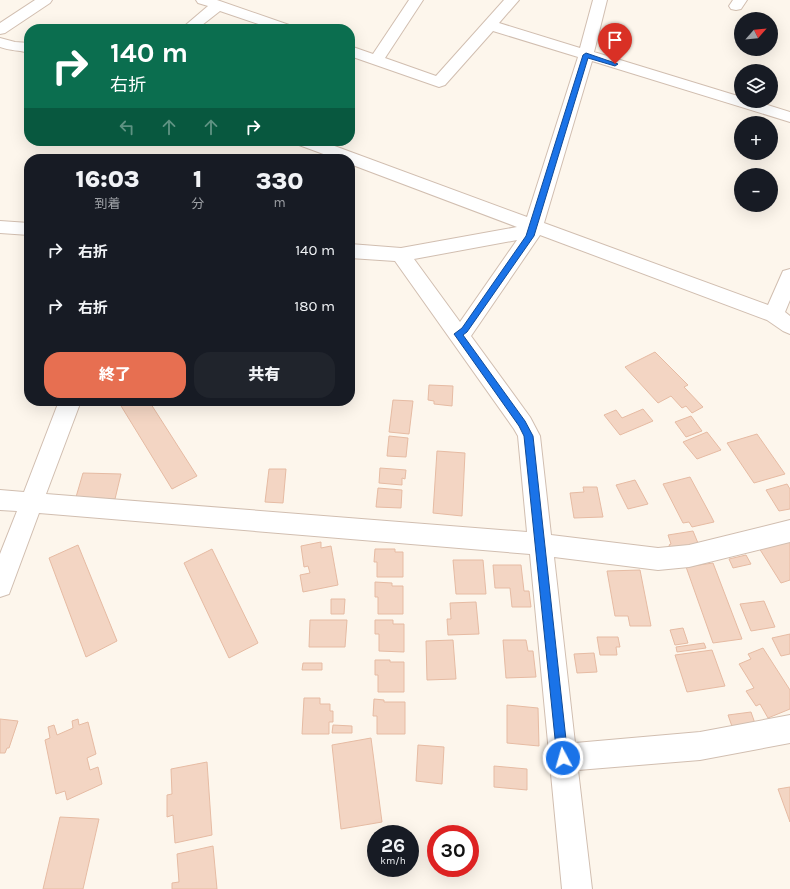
<!DOCTYPE html>
<html lang="ja">
<head>
<meta charset="utf-8">
<style>
  :root { --surface:#171b24; --page:#20242c; --text:#f1f3f6; --muted:#9ea1a6; --accent:#e76f51 }
  body { margin:0; font-family:Karla,"Noto Sans JP",sans-serif; background:var(--page); color:var(--text); height:100vh; display:flex; flex-direction:column; font-size:15px; white-space:nowrap }
  * { box-sizing:border-box; margin:0 }
  p { font-size:13px; color:var(--muted) }
  .icon { flex:none; width:22px; height:22px; fill:none; stroke:currentColor; stroke-width:2; stroke-linecap:round; stroke-linejoin:round }
  .map { position:relative; flex:1; overflow:hidden }
  .details { position:absolute; left:24px; top:154px; width:331px; height:252px; display:flex; flex-direction:column; background:var(--surface); border-radius:16px; box-shadow:0 4px 16px #0002 }
  .details>* { flex:none }
  .guide { position:absolute; left:24px; top:24px; width:331px; height:122px; border-radius:16px; box-shadow:0 4px 16px #0002; background:#0b6e4f; color:#fff; overflow:hidden }
  .needle { width:26px; rotate:63deg }
  .tools { position:absolute; left:734px; top:12px; display:grid; gap:8px }
  .tools a { display:grid; place-items:center; width:44px; height:44px; border-radius:50%; background:var(--surface); box-shadow:0 4px 16px #0002; font-size:20px }
  .speed { position:absolute; left:367px; top:825px; display:flex; gap:8px; font-size:20px; font-weight:700; text-align:center }
  .speed>* { display:grid; place-content:center; width:52px; height:52px; border-radius:50%; background:var(--surface); box-shadow:0 4px 16px #0002; line-height:1 }
  .speed small { font-size:10px; font-weight:400 }
  .speed .limit { border:6px solid #d22; background:#fff; color:#111 }
  .pin { position:absolute; display:grid; place-items:center; width:34px; height:34px; color:#fff; margin:-41px -17px; border-radius:50% 50% 50% 0; rotate:-45deg; box-shadow:0 0 4px #0007 }
  .pin .icon { rotate:45deg }
  .me { position:absolute; width:44px; margin:-22px; rotate:354deg; stroke-linejoin:round; filter:drop-shadow(0 0 3px #0008) }
  .turn { display:flex; align-items:center; gap:14px; height:84px; padding:0 20px; font-size:18px }
  .turn .icon { width:52px; height:52px; stroke-width:2.5 }
  .turn b { display:block; font-size:28px; line-height:34px }
  .lanes { display:flex; align-items:center; height:38px; padding:0 20px; background:#0003; justify-content:center; gap:20px; direction:ltr }
  .lanes .off { opacity:.35 }
  .eta { display:flex; justify-content:space-evenly; align-items:center; height:68px; text-align:center }
  .eta b { font-size:24px; font-weight:800; line-height:28px }
  .button { display:flex; gap:8px; margin-top:auto; padding:8px 20px }
  .button a { flex:1; height:46px; border-radius:16px; background:var(--accent); color:#fff; font-size:16px; font-weight:800; line-height:46px; text-align:center }
  .button a+a { background:var(--page); color:var(--text) }
  ul { padding:0; list-style:none }
  li { display:flex; align-items:center; gap:12px; height:56px; padding:0 20px }
  li div { flex:1 }
  li b { display:block; font-size:15px }
  li em { font-style:normal }
  .map>svg:first-child { display:block }
  .building { fill:#f3d5c3; stroke:#e6bba3 }
  .lines { fill:none; stroke-linecap:round; stroke-linejoin:round }
  .minor-casing { stroke:#d1beb0; stroke-width:2 }
  .minor { fill:#fff; fill-rule:evenodd }
  .route { fill:#1a73e8; stroke:#114b97 }
</style>
</head>
<body>
<div class="map">
<svg width="790" height="889" viewBox="0 0 790 889">
  <rect width="100%" height="100%" fill="#fdf6ec"/>
  <path class="building" d="M655,352L688,385L684,387L703,407L692,413L686,406L682,408L671,396L658,403L625,367Z
    M429,385L453,386L452,406L434,404V401L428,400Z
    M393,400L413,401L409,434L389,432Z
    M118,401H149L197,476L172,489Z
    M643,409L653,421L620,435L604,415L616,410L622,418Z
    M691,416L702,431L686,437L675,422Z
    M707,432L721,450L697,459L683,442Z
    M757,434L785,474L754,483L727,443Z
    M389,436L408,438L406,457L387,456Z
    M437,451L465,453L462,516L433,513Z
    M380,468L406,470L405,479L402,478V485L379,483Z
    M269,469H286L283,503L265,502Z
    M83,473L121,474L115,499L76,497Z
    M690,477L711,516L714,522L692,527L689,522L683,523L663,484Z
    M635,480L648,504L628,509L616,485Z
    M787,484L790,489V509L779,511L766,490Z
    M583,487H597L603,517L574,518L570,493L584,492Z
    M378,488L402,490L401,508L376,507Z
    M693,531L700,548L672,552L669,545L671,544L668,535Z
    M790,541V580L781,583L759,548Z
    M321,542V548L331,546L338,585L303,592L300,575L310,573L308,566L304,567L301,546Z
    M78,545L117,641L86,657L49,558Z
    M212,549L258,643L229,658L184,563Z
    M375,549H395V552H403V577H377V562H374Z
    M746,555L751,564L733,568L729,559Z
    M453,560H483L486,594H456Z
    M713,563L742,639L713,643L685,564L692,566Z
    M493,565H521L524,591H529L531,607H512L510,588H495Z
    M640,570L651,626H630L628,616H615L607,571Z
    M375,582L392,583V586H403V614H378V597H375Z
    M331,599H345L344,614H331Z
    M764,601L775,627L751,631L740,604Z
    M476,602L479,634L448,635L447,619H451L450,603Z
    M310,620H347L345,647H309Z
    M375,620H393V624H404V652L379,651V634H375Z
    M683,628L688,643L675,645L670,630Z
    M790,634V654L781,656L772,638Z
    M597,637H618L620,647H616L617,655H600Z
    M453,640L456,679L427,680L426,641Z
    M503,640H526L528,651H533L536,677L506,678Z
    M704,643L706,648L677,652L676,647Z
    M763,648L790,690V709L768,718L760,704L756,706L746,691L754,688L739,664L751,659L748,654Z
    M712,650L725,686L687,692L675,655Z
    M594,653L597,672L577,673L574,654Z
    M375,660H390V662H404V692H378V675H375Z
    M303,663H322V670H302Z
    M304,698H320V704H330V711H333V722H329V734H302Z
    M374,699L384,700V702H405V734H377V716H373Z
    M507,705L538,708L539,746L507,743Z
    M751,712L758,732L735,735L728,715Z
    M0,719L18,721L9,748H7L5,753H0Z
    M78,719L79,725L88,722L96,754L87,758L90,770L98,767L102,784L67,800L65,791L56,794L45,740L50,738L48,727L54,725L57,735L73,728L72,721Z
    M333,725L352,726V733H332Z
    M371,738L382,822L341,829L332,745Z
    M418,745L444,747L442,784L416,781Z
    M207,762L212,835L175,843L173,815L167,817V795L172,794L171,769Z
    M494,766L527,769V790L494,787Z
    M790,787V822L778,789Z
    M60,817L99,819L83,889H43Z
    M213,846L217,889H172V883L179,882L177,854Z"/>
  <g class="lines">
    <defs>
      <path id="minor" d="M35,0H52L50,3L5,33L0,34V23Z
        M196,0H217L292,26L294,29H273L220,11L197,29H181L208,6L198,3Z
        M409,0H423L385,58L436,76L504,0H519L499,23L580,48L593,0H607L594,52L741,97V101H755L790,112V122L592,61L544,223L768,305L783,271L790,269V300L785,312L790,316V334L783,331L767,320L540,235L471,336L530,417L540,436L551,535L658,548L689,545L790,520V542L689,567L658,570L554,557L575,743L700,732L790,715V743L700,760L578,770L592,889H562L530,554L39,513L9,594L0,597V554L17,511L0,510V490L24,492L59,401H81L46,494L527,532L518,436L514,429L395,261L350,258V244L401,248L517,227L350,164V159H337L299,145L297,141H321L527,217L578,57L493,31L445,85L439,87L350,56V46L373,54ZM517,240L460,322L414,259Z
        M733,0H747L741,9L736,10L731,9L729,6Z
        M0,38L15,42L29,43V53C19,50 11,51 0,47Z
        M0,221L29,223V235L0,233Z"/>
    </defs>
    <use href="#minor" class="minor-casing"/>
    <use href="#minor" class="minor"/>
  </g>
  <path class="route" d="M586,53L618,64L615,66L588,58L534,236L467,332L463,335L525,421L533,436L568,758L567,762L563,764L559,762L557,758L524,436L519,426L454,334L462,328L526,236L583,55Z"/>
</svg>
<div class="tools">
<a><svg class="needle" viewBox="-14 -14 28 28"><path d="M0-13l5 13h-10z" fill="#e53935"/><path d="M0 13l5-13h-10z" fill="#9ea1a6"/></svg></a>
<a><svg class="icon" aria-label="layers" viewBox="0 0 24 24"><path d="M12 4l9 5-9 5-9-5zM3 14l9 5 9-5"/></svg></a>
<a>+</a>
<a>−</a>
</div>
<div class="speed"><div>26<small>km/h</small></div><div class="limit">30</div></div>
<div class="pin" style="left:615px;top:64px;background:#d93025"><svg class="icon" aria-label="arrive" viewBox="0 0 24 24"><path d="M6 21V4h12l-3 4 3 4H6"/></svg></div>
<svg class="me" style="left:563px;top:758px" viewBox="-20 -20 40 40"><circle r="17" fill="#1a73e8" stroke="#fff" stroke-width="3"/><path d="M0-11L8 9 0 5-8 9z" fill="#fff"/></svg>
<div class="guide">
<div class="turn"><svg class="icon" aria-label="right" viewBox="0 0 24 24"><path d="M7 20v-9h11M14 6l5 5-5 5"/></svg><div><b>140 m</b>右折</div></div>
<div class="lanes"><svg class="icon off" aria-label="left" viewBox="0 0 24 24"><path d="M17 20v-9H6M10 6l-5 5 5 5"/></svg><svg class="icon off" aria-label="ahead" viewBox="0 0 24 24"><path d="M12 20V5M6 11l6-6 6 6"/></svg><svg class="icon off" aria-label="ahead" viewBox="0 0 24 24"><path d="M12 20V5M6 11l6-6 6 6"/></svg><svg class="icon" aria-label="right" viewBox="0 0 24 24"><path d="M7 20v-9h11M14 6l5 5-5 5"/></svg></div>
</div>
<section class="details">
<div class="eta">
<div><b>16:03</b><p>到着</p></div>
<div><b>1</b><p>分</p></div>
<div><b>330</b><p>m</p></div>
</div>
<ul>
<li><svg class="icon" aria-label="right" viewBox="0 0 24 24"><path d="M7 20v-9h11M14 6l5 5-5 5"/></svg><div><b>右折</b></div><em>140 m</em></li>
<li><svg class="icon" aria-label="right" viewBox="0 0 24 24"><path d="M7 20v-9h11M14 6l5 5-5 5"/></svg><div><b>右折</b></div><em>180 m</em></li>
</ul>
<div class="button"><a>終了</a><a>共有</a></div>
</section>
</div>
</body>
</html>
